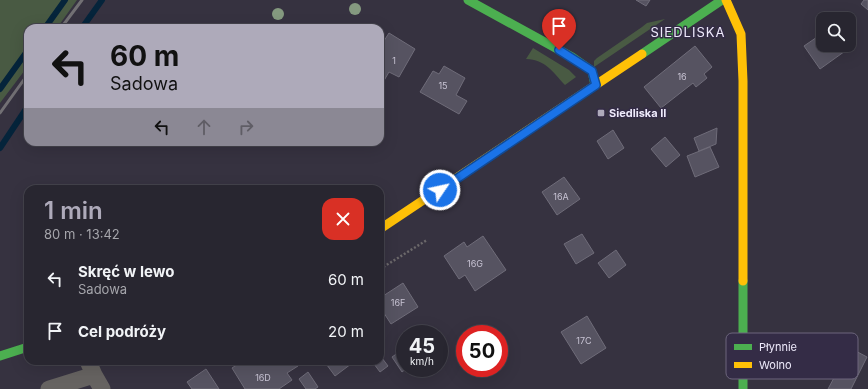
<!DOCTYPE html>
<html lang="pl">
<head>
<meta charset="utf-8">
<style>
  :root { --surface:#282630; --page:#302e38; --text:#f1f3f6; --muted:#a5a5ab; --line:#44434c; --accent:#aeaaba }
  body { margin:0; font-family:Inter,sans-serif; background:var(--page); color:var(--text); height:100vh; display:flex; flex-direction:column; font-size:15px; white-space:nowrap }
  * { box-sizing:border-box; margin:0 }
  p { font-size:13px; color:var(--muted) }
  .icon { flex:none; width:22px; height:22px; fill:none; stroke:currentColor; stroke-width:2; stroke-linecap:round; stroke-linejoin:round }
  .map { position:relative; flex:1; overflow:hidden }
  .side { position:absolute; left:24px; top:185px; width:360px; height:180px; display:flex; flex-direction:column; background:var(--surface); border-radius:12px; box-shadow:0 4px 16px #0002,0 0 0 1px var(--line) }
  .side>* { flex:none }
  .guide { position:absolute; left:24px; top:24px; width:360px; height:122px; border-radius:12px; box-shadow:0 4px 16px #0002,0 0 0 1px var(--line); background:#aeaaba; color:#111; overflow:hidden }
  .controls { position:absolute; left:816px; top:12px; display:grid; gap:8px }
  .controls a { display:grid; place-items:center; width:40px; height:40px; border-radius:8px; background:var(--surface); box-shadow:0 4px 16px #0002,0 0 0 1px var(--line); font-size:20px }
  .speed { position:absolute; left:396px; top:325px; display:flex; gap:8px; font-size:20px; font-weight:700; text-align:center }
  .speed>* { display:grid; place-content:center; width:52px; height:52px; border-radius:50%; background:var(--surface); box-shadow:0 4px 16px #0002,0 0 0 1px var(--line); line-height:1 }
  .speed small { font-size:10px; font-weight:400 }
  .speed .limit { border:6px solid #d22; background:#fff; color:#111 }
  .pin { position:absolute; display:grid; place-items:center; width:34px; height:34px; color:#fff; margin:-41px -17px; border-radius:50% 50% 50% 0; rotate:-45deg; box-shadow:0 0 4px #0007 }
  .pin .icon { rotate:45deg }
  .me { position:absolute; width:44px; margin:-22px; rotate:56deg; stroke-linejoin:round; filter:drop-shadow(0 0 3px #0008) }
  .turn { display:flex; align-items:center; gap:14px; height:84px; padding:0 20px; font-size:18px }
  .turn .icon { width:52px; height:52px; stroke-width:2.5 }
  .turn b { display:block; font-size:28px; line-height:34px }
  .lanes { display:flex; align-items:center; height:38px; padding:0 20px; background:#0003; justify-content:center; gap:20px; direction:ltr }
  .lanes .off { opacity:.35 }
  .round { display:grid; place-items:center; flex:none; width:42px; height:42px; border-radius:12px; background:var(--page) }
  .head { display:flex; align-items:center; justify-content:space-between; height:68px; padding:0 20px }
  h1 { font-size:24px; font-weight:600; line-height:30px; color:var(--accent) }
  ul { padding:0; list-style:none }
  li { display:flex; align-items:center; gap:12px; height:52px; padding:0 20px }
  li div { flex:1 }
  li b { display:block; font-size:15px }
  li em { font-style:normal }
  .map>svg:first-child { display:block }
  .green { fill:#495a43 }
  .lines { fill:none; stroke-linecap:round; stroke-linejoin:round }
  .stream { stroke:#05243b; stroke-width:6 }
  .building { fill:#565361; stroke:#6f6c79 }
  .path { stroke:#6c696b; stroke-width:2.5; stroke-dasharray:2 2; stroke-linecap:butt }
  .street { stroke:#666361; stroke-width:17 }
  .fast { stroke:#4caf50; stroke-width:9 }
  .slow { stroke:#ffc107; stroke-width:9 }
  .rail { stroke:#727074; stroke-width:3 }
  .tree { fill:#84997f }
  .route-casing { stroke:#114b97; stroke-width:10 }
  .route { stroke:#1a73e8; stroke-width:7 }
  .poi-dot { fill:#aeaaba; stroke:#342c46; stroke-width:1.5 }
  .labels { text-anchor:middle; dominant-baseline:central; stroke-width:3; stroke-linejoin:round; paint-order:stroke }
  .number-label { font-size:9px; fill:#c8c4d4 }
  .poi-label { font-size:11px; font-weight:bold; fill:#eeeafb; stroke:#342c46; text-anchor:start }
  .quarter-label { font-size:13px; letter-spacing:1px; fill:#eeeafb; stroke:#342c46 }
  .key { fill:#342c46; stroke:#6c657c; stroke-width:1 }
  .key-label { font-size:11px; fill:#eeeafb }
</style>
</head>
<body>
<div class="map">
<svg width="868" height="389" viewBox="0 0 868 389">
  <rect width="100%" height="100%" fill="#363240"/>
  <path class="green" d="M0,0H77L57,28H28V66L0,103Z
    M665,19L594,67V61L597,58L642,27L647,23Z
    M533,48L569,70L576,77L565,85C552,71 546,60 526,59Z"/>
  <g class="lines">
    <path class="stream" d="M45,28L65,0
      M82,28L102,0
      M0,89L28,50
      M0,148L28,106"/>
  </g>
  <path class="building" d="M636,0H650L646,6Z
    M864,0H868V10L861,4Z
    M389,33L415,49L399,77L389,72L382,84L380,83V47Z
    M823,33V45H849V35L855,44L820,69L804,46Z
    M695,46L712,67L704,74L707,78L696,87L693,83L661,108L644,87Z
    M444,66L465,78L456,95L467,101L459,114L420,92L433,71L439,74Z
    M717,128L716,144L699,151L694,138Z
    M613,130L624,148L608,159L597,141Z
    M665,137L680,155L666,167L651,149Z
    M710,147L719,167L695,177L687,156Z
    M564,177L580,199L557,215L542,192Z
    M582,234L594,253L576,264L564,244Z
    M483,236L506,270L475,291L465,275L459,279L444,256L464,242L467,247Z
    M616,250L626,265L609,278L598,263Z
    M403,283L418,307L391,324L380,307V298Z
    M587,316L606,348L581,364L561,332Z
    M405,348V368H407L402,372L392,357Z
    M850,348L867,357L851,389H828Z
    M382,358L388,366L380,372L374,364L380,361Z
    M241,361H294L298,366L287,373L292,380L279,389H245L232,368L241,362Z
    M324,361H355L335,376Z
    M206,369L219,389H192L187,382Z
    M308,372L318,387L315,389H306L299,379Z"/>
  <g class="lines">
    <path class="path" d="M380,269L427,240"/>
    <path class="street" d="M94,375L102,389
      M49,389L94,375L88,361"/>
    <path class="fast" d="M468,0L572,57L592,71L595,85
      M642,54L722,0
      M743,281V389
      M0,356L28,347"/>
    <path class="slow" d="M726,0L741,34L743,81V281
      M380,229L642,54"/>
    <path class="rail" d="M61,28L82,0
      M0,113L28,74"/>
  </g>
  <g class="tree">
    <circle cx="355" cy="9" r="6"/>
    <circle cx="278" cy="14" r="6"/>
  </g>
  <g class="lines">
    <defs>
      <path id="route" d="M440,190L596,85L592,71L559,50"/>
    </defs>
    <use href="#route" class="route-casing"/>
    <use href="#route" class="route"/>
  </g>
  <rect class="poi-dot" x="597" y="109" width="8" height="8" rx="2"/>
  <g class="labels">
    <g class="number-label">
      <text x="394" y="60">1</text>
      <text x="682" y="76">16</text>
      <text x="443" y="85">15</text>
      <text x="561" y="196">16A</text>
      <text x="475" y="263">16G</text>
      <text x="398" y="302">16F</text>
      <text x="584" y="340">17C</text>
      <text x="263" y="377">16D</text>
    </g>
    <g class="poi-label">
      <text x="609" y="113">Siedliska II</text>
    </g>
    <g class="quarter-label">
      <text x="688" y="32">SIEDLISKA</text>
    </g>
  </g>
  <rect x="726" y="333" width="132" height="46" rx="6" class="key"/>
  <rect x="734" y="344" width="18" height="6" fill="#4caf50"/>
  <rect x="734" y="362" width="18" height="6" fill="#ffc107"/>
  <g class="key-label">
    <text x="759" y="351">Płynnie</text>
    <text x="759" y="369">Wolno</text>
  </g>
</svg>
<div class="controls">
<a><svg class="icon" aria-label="search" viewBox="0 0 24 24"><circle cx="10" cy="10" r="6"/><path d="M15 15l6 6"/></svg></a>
</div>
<div class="speed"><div>45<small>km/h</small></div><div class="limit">50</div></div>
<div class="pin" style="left:559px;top:50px;background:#d93025"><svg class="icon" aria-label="arrive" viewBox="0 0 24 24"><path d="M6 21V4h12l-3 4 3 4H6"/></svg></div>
<svg class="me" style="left:440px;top:190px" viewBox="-20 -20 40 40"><circle r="17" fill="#1a73e8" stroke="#fff" stroke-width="3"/><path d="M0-11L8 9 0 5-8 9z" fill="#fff"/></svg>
<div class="guide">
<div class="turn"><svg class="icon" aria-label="left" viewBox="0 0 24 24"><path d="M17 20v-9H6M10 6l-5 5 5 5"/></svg><div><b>60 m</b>Sadowa</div></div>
<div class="lanes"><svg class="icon" aria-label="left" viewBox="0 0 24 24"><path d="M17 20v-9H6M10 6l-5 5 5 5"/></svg><svg class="icon off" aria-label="ahead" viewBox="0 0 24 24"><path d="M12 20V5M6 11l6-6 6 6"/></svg><svg class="icon off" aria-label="right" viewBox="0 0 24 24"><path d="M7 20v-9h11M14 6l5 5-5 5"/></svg></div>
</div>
<section class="side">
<div class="head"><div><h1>1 min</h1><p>80 m · 13:42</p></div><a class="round" style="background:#d93025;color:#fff"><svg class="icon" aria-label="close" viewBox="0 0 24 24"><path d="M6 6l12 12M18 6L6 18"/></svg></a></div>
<ul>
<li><svg class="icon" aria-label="left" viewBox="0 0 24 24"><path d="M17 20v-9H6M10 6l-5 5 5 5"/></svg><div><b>Skręć w lewo</b><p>Sadowa</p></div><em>60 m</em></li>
<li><svg class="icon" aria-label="arrive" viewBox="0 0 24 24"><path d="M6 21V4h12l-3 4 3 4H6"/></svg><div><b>Cel podróży</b></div><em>20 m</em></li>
</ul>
</section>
</div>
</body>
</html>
